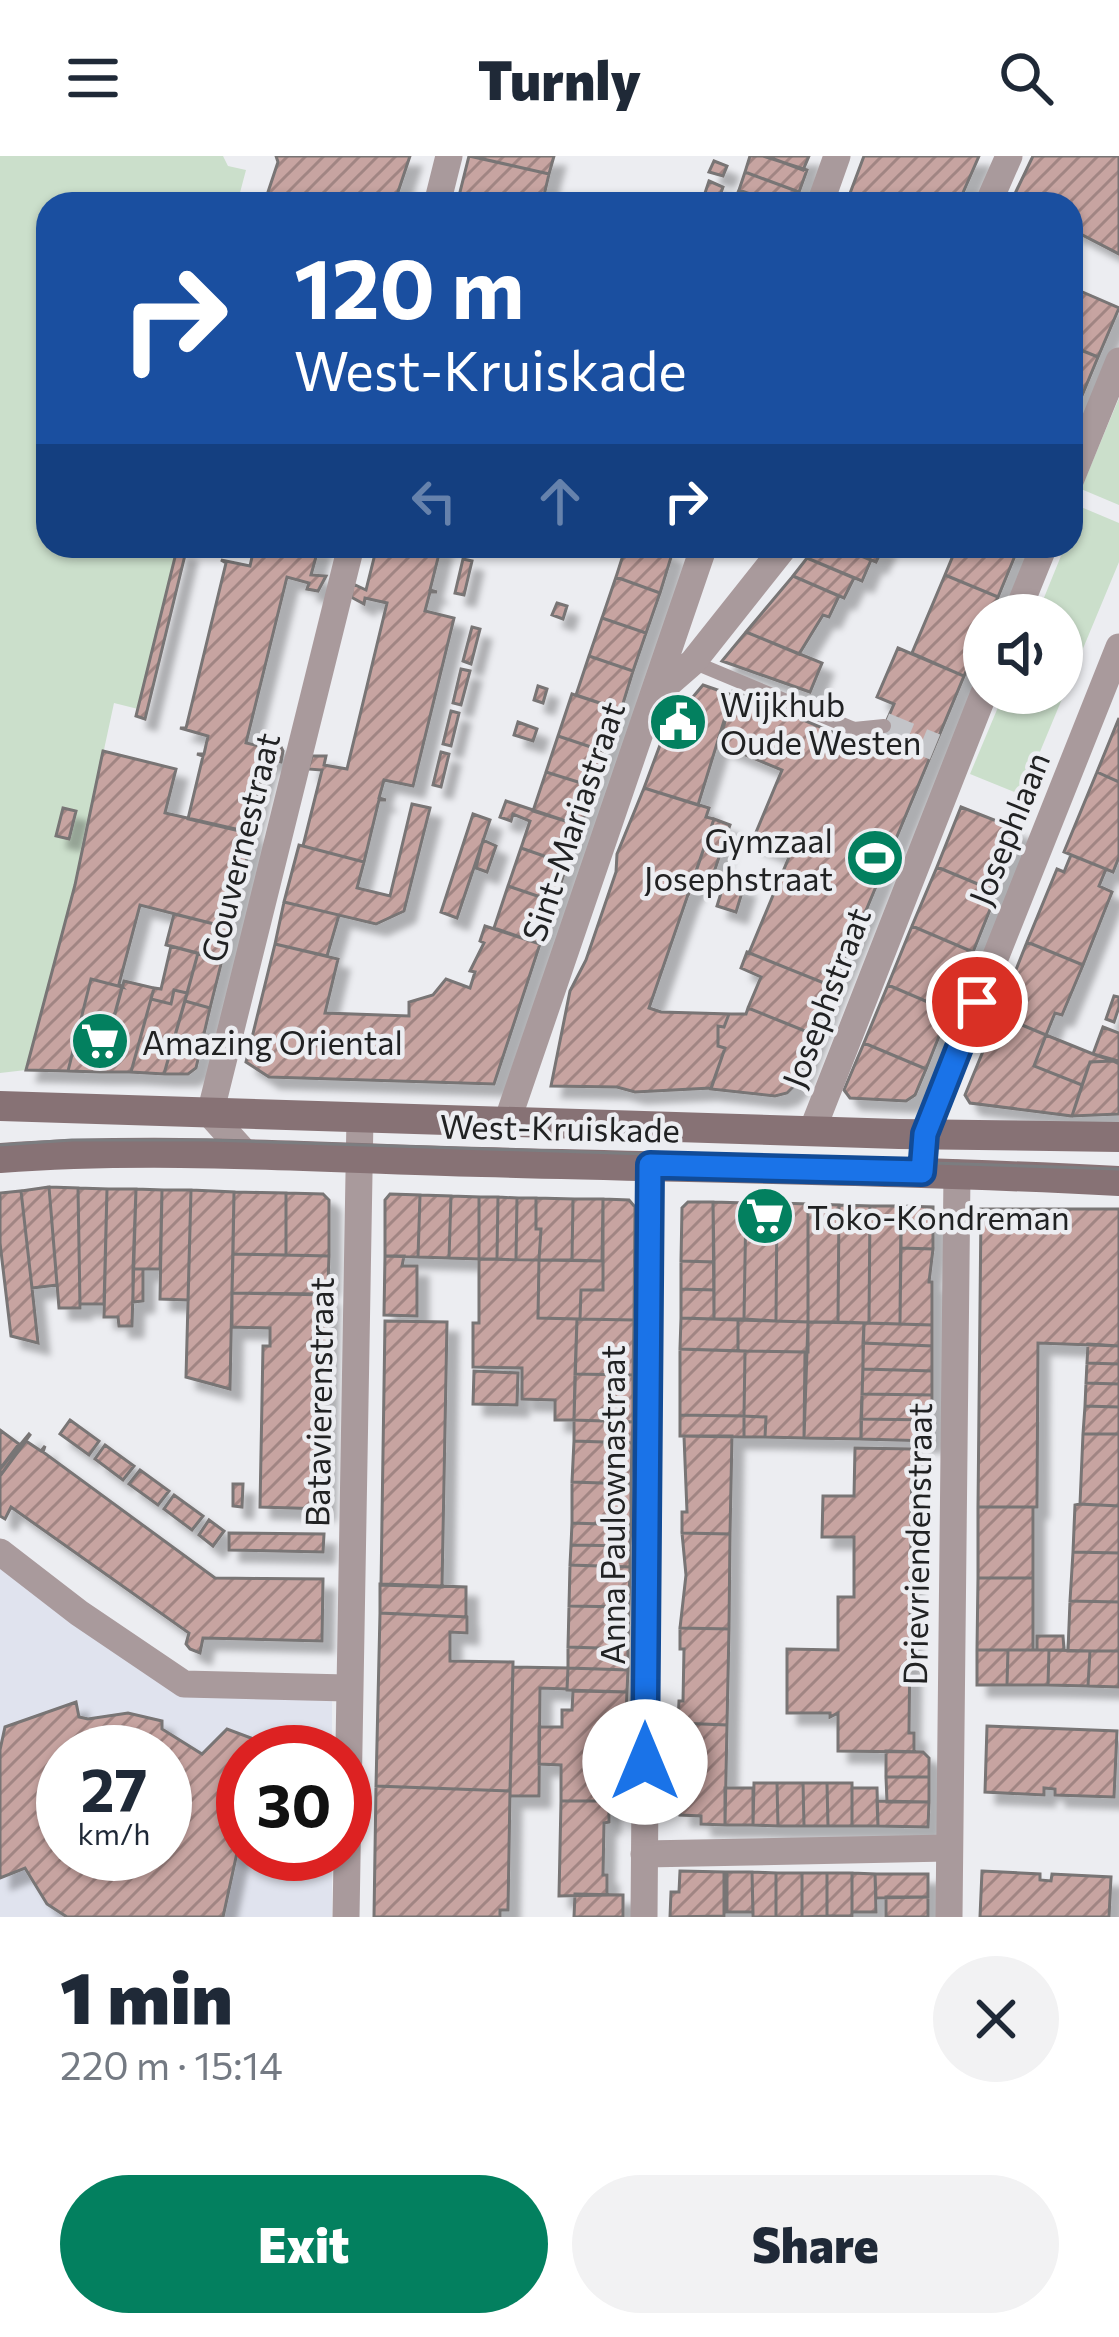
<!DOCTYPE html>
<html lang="en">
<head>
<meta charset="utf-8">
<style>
  :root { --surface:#fff; --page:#f2f2f3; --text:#1f2937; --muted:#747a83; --accent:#03805f }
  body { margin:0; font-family:Commissioner,sans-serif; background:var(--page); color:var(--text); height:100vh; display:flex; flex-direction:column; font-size:45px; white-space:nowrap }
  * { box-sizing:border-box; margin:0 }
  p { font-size:39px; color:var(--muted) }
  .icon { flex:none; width:66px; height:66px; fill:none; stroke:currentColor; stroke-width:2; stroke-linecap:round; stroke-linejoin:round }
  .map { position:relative; height:1761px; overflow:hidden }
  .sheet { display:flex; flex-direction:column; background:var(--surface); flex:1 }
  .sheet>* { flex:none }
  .banner { position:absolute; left:36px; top:36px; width:1047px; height:366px; border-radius:36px; box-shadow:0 3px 9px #0004; background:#1a4fa0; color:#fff; overflow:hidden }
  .buttons { position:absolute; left:963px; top:438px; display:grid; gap:24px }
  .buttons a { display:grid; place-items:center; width:120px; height:120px; border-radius:50%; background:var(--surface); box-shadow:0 3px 9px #0004; font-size:60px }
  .speed { position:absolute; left:36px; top:1569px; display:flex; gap:24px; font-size:60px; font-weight:700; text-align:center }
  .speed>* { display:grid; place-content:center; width:156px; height:156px; border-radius:50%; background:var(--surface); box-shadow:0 3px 9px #0004; line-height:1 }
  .speed small { font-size:30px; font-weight:400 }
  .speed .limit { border:18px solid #d22; background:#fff; color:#111 }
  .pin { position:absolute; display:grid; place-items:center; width:102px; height:102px; color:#fff; margin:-51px; border:6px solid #fff; border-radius:50%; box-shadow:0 3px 12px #0007 }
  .me { position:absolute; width:132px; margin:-66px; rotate:0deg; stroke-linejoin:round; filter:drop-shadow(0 0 9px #0008) }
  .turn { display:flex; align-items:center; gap:42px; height:252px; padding:0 60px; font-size:54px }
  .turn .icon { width:156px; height:156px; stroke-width:2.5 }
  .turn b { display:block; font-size:84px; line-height:102px }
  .lanes { display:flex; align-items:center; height:114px; padding:0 60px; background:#0003; justify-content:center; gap:60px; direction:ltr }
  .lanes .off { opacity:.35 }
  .round { display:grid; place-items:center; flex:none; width:126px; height:126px; border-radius:63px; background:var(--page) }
  .headline { display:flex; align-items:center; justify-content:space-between; height:204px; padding:0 60px }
  h1 { font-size:72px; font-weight:800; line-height:90px }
  .primary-button { display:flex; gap:24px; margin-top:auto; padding:24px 60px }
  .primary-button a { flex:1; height:138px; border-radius:72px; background:var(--accent); color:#fff; font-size:48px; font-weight:800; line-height:138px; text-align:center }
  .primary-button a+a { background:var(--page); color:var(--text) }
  header { display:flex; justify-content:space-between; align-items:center; height:156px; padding:0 60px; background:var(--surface); font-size:54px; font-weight:800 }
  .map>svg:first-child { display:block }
  .built { fill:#e0e3ee; fill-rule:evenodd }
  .park { fill:#cbdfcb }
  .building { fill:url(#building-hatch); stroke:#787474; stroke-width:3; fill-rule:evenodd; filter:url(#shadow) }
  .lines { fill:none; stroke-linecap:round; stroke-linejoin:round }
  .street-tunnel { stroke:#c3c4c8; stroke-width:27; stroke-dasharray:27 14; stroke-linecap:butt }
  .lane { stroke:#a99a9c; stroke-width:14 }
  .street { stroke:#a99a9c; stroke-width:27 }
  .secondary { stroke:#877275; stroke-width:30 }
  .tram { stroke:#7c7d80; stroke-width:3 }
  .route-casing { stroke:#114b97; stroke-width:30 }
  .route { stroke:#1a73e8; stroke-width:21 }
  .labels { text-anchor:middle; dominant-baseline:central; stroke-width:9; stroke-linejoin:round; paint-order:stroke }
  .poi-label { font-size:33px; fill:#212223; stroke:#ecedf1; text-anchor:start }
  .street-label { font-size:33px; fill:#212223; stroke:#ecedf1 }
</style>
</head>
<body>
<header><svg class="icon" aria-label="menu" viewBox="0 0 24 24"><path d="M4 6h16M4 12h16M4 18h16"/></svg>Turnly<svg class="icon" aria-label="search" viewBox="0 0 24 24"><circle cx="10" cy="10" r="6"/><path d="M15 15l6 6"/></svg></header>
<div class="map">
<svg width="1119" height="1761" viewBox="0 0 1119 1761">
  <defs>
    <pattern id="building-hatch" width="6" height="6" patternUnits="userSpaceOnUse" patternTransform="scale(3)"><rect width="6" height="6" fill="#c7a4a1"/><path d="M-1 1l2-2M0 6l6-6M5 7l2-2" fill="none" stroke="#a18583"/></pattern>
    <filter id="shadow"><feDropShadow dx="11" dy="11" stdDeviation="3" flood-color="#0004"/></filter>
  </defs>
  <rect width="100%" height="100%" fill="#ecedf1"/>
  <path class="built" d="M0,1412L185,1538L332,1545V1596H243V1698H332V1761H0ZM63,1596H165V1698H63Z"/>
  <path class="park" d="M0,0H223L228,10L246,14L237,48H48V390H187L138,553L114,547L75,729L26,914L0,917Z
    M1119,242V349L1081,333Z
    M1081,351L1119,367V406L1022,639L970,618L1004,537H1062V459H1037L1065,390H1071V376Z"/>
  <path class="building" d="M276,0H410L394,48H264L278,6Z
    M469,0L549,18L542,48H457Z
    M470,0H554L549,18Z
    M750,0H763L807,14L799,36L745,16Z
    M766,0H809L803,14Z
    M864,0H979L958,48H846Z
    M1033,0H1119V98L1071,73V48H1010Z
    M714,5L727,10L723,20L709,16Z
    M745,16L799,36L795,48H778L739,34Z
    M709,25L723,31L718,45L704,40Z
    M739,34L778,48H733Z
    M1071,131L1119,152L1098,201L1071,190Z
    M1071,190L1098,201L1071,266Z
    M248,390H319L311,419L326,420L318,435L307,433L309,427L287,421L246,587L268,592L270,586L280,589L283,595L281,606L267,603L248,677L188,663L203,600L197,598H204L208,580L180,572H186L226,407L221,404L250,410L254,392Z
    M377,390H441L430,434L437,436H430L425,455L454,462L413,630L384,624L379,642L386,644H379L364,706L303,690L322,614L308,613L312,600H326L324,609L347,613L387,447L365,442L364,448L351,441L353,428L366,434Z
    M626,390H650L672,398L660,437L616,421Z
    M817,390H837L871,404L862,425L807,402Z
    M837,390H884L876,406Z
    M957,390H1019L998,441L945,419Z
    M177,393L186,395L145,563L136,560Z
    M807,402L854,422L844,442L793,420Z
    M463,403L472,405L464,439L455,437Z
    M945,419L998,441L990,459H984V473L964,520L912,497Z
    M793,420L839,440L829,461L823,459L799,498L746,476Z
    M616,421L660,437L646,477L602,462Z
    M557,447L567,450L563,463L552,459Z
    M602,462L646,477L633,515L589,500Z
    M472,471L480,473L471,508L463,505Z
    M746,476L822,507L810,536L722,505Z
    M898,492L964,520L834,831L749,797L789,701L752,686L782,614L719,588L733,535L864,589L862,595L872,598L894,548L877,541Z
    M589,500L633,515L621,554L576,539Z
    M461,513L470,515L461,549L453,547Z
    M703,529L732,539L698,649L644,632L666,573Z
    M538,530L547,533L543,547L534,544Z
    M572,538L621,554L606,596L558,580Z
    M451,555L459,557L451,590L443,588Z
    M1119,562V626L1097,616Z
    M518,566L537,573L533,585L514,579Z
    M558,580L606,596L594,631L546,616Z
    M103,595L176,613L165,657L253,677L230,772L140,749L119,828L122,831L91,823L68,915L26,914L75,729Z
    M441,596L449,598L441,631L433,629Z
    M546,616L594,631L581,670L533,655Z
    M1097,616L1119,626V701L1113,716L1064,696Z
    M644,632L709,652L706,661L714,663L649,852L661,856L729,858L724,871L718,870V890L725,892L711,932L635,936L617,931L551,930L570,835L586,804L616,716L617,698Z
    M506,645L581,670L567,708L521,692L530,665L513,658L511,665L500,661Z
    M412,648L430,652L404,755L376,768L284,746L299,689L364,706L357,732L390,740Z
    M961,651L1022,675L997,736L937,711Z
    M63,652L76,655L69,683L56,680Z
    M473,658L490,664L457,762L441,756Z
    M714,663L730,669L712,722L700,718L687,741Z
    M483,684L496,690L487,716L476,712Z
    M521,692L567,708L555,746L508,730Z
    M1071,699L1106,713L1099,730L1112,736L1083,809L1027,786L1057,713L1064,716Z
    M937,711L997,736L973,796L912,770Z
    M725,724L744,730L736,756L717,750Z
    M508,730L555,746L540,788L494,772Z
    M284,746L339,759L327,800L275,788Z
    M174,758L230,772L222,804L166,789Z
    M485,770L540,788L494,928L269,921L246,906L275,788L338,803L325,857L409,860V846L433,839L446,823L470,832L475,816L470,815L484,787L480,785Z
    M912,770L973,796L949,855L888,829Z
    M1027,786L1083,809L1062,859L1055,857L1046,879L998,859Z
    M171,790L198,797L187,837L174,834L171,848L151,843L154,832L161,833Z
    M747,796L834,831L815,879L748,852L761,821L741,812Z
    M198,797L222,804L210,852L185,845Z
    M91,823L122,831L99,916L68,915Z
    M124,825L154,832L131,916H99Z
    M888,829L949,855L926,913L864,887Z
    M174,834L187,837L164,918L131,916L151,843L171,848Z
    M1114,840L1119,841V851L1114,866L1106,863Z
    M185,845L210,852L196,912L188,918H164Z
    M748,852L815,879L796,928L787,937L775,940L711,933L725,892L718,890V870L724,871L729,858H746Z
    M998,859L1046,879L1034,910L1082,929L1072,960L970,947L965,939Z
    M1103,871L1119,877V905L1093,898Z
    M1046,879L1093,898L1113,905L1090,906L1082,929L1034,910Z
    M864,887L926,913L915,939L906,945L850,942L844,934Z
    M1113,905L1119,908V958L1072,960L1090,906Z
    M49,1031L57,1129L32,1132L21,1035Z
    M49,1031L78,1032L80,1152H59Z
    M78,1032L107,1033L104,1148H80Z
    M107,1033H136L132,1170H119L118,1161H104Z
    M136,1033L162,1034L160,1113H133Z
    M162,1034H191L188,1144L160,1143Z
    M191,1034L234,1036L230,1233L186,1221Z
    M21,1035L32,1132L38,1187L11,1180L0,1087V1037Z
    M234,1036L286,1037V1099L233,1098Z
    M286,1037L323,1038L329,1044V1100L286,1099Z
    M390,1038L420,1039L418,1101L385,1100V1044Z
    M420,1039L451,1040L449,1102L418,1101Z
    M451,1040L479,1041V1103L449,1102Z
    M479,1041H498L497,1103H479Z
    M498,1041L517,1042L516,1104L497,1103Z
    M517,1042H536V1073H541L539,1104H516Z
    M536,1042L573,1043L572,1104H539L541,1073H536Z
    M573,1043H603L602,1105L572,1104Z
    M603,1043L629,1044L635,1051L634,1164L580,1163L581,1134H603Z
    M688,1046H713L714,1106L681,1105L682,1052Z
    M713,1046L746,1047L744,1163H714Z
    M746,1047H777L776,1165L744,1163Z
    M777,1047L808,1048V1166L776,1165Z
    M808,1048L839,1049L838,1166H808Z
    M839,1049L870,1050L869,1167L838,1166Z
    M870,1050H901L900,1168L869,1167Z
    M901,1050L933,1051V1093L901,1092Z
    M981,1053H1119V1190L1038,1187L1037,1351H978Z
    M901,1092L933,1093L929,1126H932V1169L900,1168Z
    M233,1098L329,1100L328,1127L321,1138L232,1137Z
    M385,1100H404L402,1110H417V1160L384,1159Z
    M479,1103L539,1104L538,1162L577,1163L574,1264H555V1244L522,1243V1212L473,1211V1167H479Z
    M539,1104L603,1105V1134H581L580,1163L538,1162Z
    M681,1105L714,1106V1134L681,1133Z
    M133,1113H143V1145L133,1146Z
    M681,1133L714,1134V1163L681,1162Z
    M232,1137L328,1139L324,1353L260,1351L263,1190H270V1172L232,1171Z
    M681,1162L738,1164V1195L680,1193Z
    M577,1163L634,1164L633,1219L575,1218Z
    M738,1164L808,1166V1196L738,1195Z
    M385,1165L447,1166L442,1431L381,1429Z
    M808,1166L864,1167L861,1283L804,1282Z
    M864,1167L932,1169V1190L863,1187Z
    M863,1187L932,1190V1215L863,1213Z
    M1088,1188L1119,1190V1208L1087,1207Z
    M680,1193L745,1195L744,1260L680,1259Z
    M745,1195L805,1196L804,1282L765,1281L766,1261L744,1260Z
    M1087,1207L1119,1208V1228L1086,1227Z
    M863,1213L932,1215V1239L862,1238Z
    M474,1215L518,1217L517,1249L473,1248Z
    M575,1218L633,1219V1266L574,1264Z
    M1086,1227L1119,1228V1251L1085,1250Z
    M862,1238L932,1239V1264L861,1263Z
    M1085,1250L1119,1251V1278H1083Z
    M680,1259L744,1260V1281L680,1280Z
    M744,1260L766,1261L765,1281H744Z
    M861,1263L932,1264L931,1285L861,1283Z
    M70,1264L99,1285L89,1299L60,1278Z
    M574,1264L633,1266L632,1287L574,1285Z
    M0,1274L19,1288L0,1313Z
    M29,1278L30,1279L0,1320V1313Z
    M1083,1278H1119V1350L1080,1348Z
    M684,1280H732L730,1378L682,1377V1356H687Z
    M26,1285L41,1295L45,1290L43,1296L215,1422L323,1423L322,1485L203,1482L200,1497L190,1493L186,1488L189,1477L11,1351L5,1363L0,1360V1320Z
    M574,1285L632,1287L631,1328L572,1326Z
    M105,1289L134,1310L123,1324L95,1303Z
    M855,1292L912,1293L909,1577H914V1596L838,1595V1557L830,1561V1557H787V1493L838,1494V1441H854V1381H822L823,1340H854Z
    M140,1314L169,1335L158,1349L129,1328Z
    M572,1326L631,1328V1369L572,1367Z
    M233,1328H243L242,1351L233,1350Z
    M174,1339L203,1360L192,1374L164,1353Z
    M1080,1348L1119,1350V1397L1073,1396L1075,1349Z
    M978,1351H1033V1422H978Z
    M209,1364L224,1375L213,1390L199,1379Z
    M572,1367L631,1369L630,1390L571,1389Z
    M229,1377L324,1378L323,1396L229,1394Z
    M682,1377L730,1378L729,1473L680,1472L686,1419Z
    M571,1389L630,1390V1411L570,1409Z
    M1073,1396L1119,1397V1446L1070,1445Z
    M570,1409L630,1411L629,1451L569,1450Z
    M978,1422H1033V1494H977Z
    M380,1428L466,1431V1461L380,1457Z
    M1070,1445L1119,1446V1495H1068Z
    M569,1450L629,1451L628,1493L568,1491Z
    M380,1457L467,1461V1477L450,1476V1505L513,1506L510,1635L376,1630Z
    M680,1472L729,1473L727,1569L678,1567L679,1545H683L684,1493H680Z
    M1037,1480H1063L1064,1494H1037Z
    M568,1491L628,1493V1514L568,1512Z
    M977,1494H1008L1007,1529H977Z
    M1008,1494H1049L1048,1529H1007Z
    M1049,1494L1090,1495L1088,1530L1048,1529Z
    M1090,1495H1119V1531L1088,1530Z
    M513,1511L568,1512L567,1533L540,1532L539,1640H510Z
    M568,1512L628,1514L627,1536L567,1534Z
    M573,1535L627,1536L626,1558H607L605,1624H610L609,1645H561V1609L539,1608V1571H562V1554H572Z
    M76,1546L79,1561L88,1563L128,1557L162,1565V1573L202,1598L227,1573L259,1585L263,1596H243V1669L223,1761H67L47,1748L25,1712L0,1722V1594L5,1571ZM63,1596H165V1698H63Z
    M678,1567L727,1569L725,1669L701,1668V1660L680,1659L682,1588L678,1587Z
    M987,1570L1117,1575L1114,1641L1055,1639V1633L1044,1632V1639L985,1636Z
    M886,1595L923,1596L929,1602V1621H886Z
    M886,1621H929V1646H887Z
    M754,1627H777L778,1670L753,1669Z
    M777,1627H803L804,1670H778Z
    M803,1627H827L828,1670H804Z
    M827,1627H852V1670H828Z
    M376,1630L510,1635L508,1754H500V1761H374Z
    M725,1632H753V1669H725Z
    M852,1632H877L878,1670H852Z
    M561,1645H609V1666L604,1667L603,1719H607V1739L559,1740Z
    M877,1645L929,1646L928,1671L878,1670Z
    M680,1715L724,1716V1760L670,1761L671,1736H679Z
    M982,1715L1040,1718V1724L1051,1725L1052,1718L1111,1721L1109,1761H980Z
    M727,1716H752L753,1756H727Z
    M752,1716L776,1717V1761H753Z
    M776,1717H802V1761H776Z
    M802,1717H827V1760L802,1761Z
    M827,1717H852V1760H827Z
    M852,1717L875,1718L876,1756H852Z
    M875,1718H928V1741L876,1742Z
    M575,1738L623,1739V1761H574Z
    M886,1741H928V1761H886Z"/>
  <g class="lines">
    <path class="street-tunnel" d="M884,570L935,591"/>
    <path class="lane" d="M693,506L854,573L884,570"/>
    <path class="street" d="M437,48L449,0
      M820,48L837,0
      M988,48L1009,0
      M1071,323L1119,205
      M1016,459L1044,390
      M655,539L693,506L785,390
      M508,963L704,390
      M812,975L984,537
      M245,997L210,958L351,390
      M922,1016L925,978L1119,491
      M0,1396L79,1457L184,1528L347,1532
      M644,1698L948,1692
      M346,1761L360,961
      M644,1761L650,1009
      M949,1761L957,1017"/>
    <path class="secondary" d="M0,950L899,978L1119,981
      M0,1002C161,990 321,1002 482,1006C695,1012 907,1014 1119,1025"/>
    <path class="tram" d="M0,989L72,984H207L1119,1013"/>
  </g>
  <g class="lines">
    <defs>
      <path id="route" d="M645,1606L650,1009L922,1016L925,978L977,846"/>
    </defs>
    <use href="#route" class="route-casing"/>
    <use href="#route" class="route"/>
  </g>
  <defs>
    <symbol id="civic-disc" viewBox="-11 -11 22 22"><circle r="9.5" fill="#03805f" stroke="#ecedf1"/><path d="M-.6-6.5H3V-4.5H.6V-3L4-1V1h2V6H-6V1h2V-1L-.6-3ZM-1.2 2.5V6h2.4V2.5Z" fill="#fff"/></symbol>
    <symbol id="stadium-disc" viewBox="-11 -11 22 22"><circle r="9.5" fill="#03805f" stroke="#ecedf1"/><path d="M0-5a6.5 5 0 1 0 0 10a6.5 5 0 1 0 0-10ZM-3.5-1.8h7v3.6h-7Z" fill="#fff"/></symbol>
    <symbol id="supermarket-disc" viewBox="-11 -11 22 22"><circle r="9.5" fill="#03805f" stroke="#ecedf1"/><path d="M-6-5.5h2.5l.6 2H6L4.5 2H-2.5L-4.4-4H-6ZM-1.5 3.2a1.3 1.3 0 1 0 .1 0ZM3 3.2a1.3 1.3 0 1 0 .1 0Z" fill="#fff"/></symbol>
  </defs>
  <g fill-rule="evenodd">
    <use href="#civic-disc" x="645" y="533" width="66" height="66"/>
    <use href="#stadium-disc" x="842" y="669" width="66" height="66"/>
    <use href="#supermarket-disc" x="67" y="852" width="66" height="66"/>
    <use href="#supermarket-disc" x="732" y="1027" width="66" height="66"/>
  </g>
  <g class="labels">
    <g class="poi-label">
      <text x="720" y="547">Wijkhub<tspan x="720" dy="38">Oude Westen</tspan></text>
      <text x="833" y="683" text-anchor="end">Gymzaal<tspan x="833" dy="38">Josephstraat</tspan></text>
      <text x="142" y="885">Amazing Oriental</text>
      <text x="807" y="1060">Toko-Kondreman</text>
    </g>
    <g class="street-label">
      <text transform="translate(572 665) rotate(-71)">Sint-Mariastraat</text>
      <text transform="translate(1008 672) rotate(-68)">Josephlaan</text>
      <text transform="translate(239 691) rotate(-76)">Gouvernestraat</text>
      <text transform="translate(825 841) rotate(-69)">Josephstraat</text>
      <text transform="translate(560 971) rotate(1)">West-Kruiskade</text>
      <text transform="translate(318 1246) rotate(-89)">Batavierenstraat</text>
      <text transform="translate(611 1349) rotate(-90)">Anna Paulownastraat</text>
      <text transform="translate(916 1388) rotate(-89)">Drievriendenstraat</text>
    </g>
  </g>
</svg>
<div class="buttons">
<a><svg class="icon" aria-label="sound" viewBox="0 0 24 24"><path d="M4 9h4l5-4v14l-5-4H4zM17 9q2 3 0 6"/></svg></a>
</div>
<div class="speed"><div>27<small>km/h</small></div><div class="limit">30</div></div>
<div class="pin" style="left:977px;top:846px;background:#d93025"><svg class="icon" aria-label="arrive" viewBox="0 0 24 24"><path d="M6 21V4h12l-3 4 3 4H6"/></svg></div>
<svg class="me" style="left:645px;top:1606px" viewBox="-20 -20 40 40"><circle r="19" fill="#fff"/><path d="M0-13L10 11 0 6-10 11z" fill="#1a73e8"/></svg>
<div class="banner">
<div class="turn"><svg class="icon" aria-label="right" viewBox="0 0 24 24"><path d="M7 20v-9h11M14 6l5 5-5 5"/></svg><div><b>120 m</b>West-Kruiskade</div></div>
<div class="lanes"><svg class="icon off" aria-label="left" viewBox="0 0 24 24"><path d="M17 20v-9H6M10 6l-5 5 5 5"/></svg><svg class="icon off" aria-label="ahead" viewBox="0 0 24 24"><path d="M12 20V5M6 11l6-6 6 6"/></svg><svg class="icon" aria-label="right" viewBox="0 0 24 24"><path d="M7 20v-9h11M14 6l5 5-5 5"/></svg></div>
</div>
</div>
<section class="sheet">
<div class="headline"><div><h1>1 min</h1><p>220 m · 15:14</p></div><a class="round"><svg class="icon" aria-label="close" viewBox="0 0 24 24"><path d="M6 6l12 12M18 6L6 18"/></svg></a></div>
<div class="primary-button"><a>Exit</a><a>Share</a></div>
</section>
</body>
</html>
